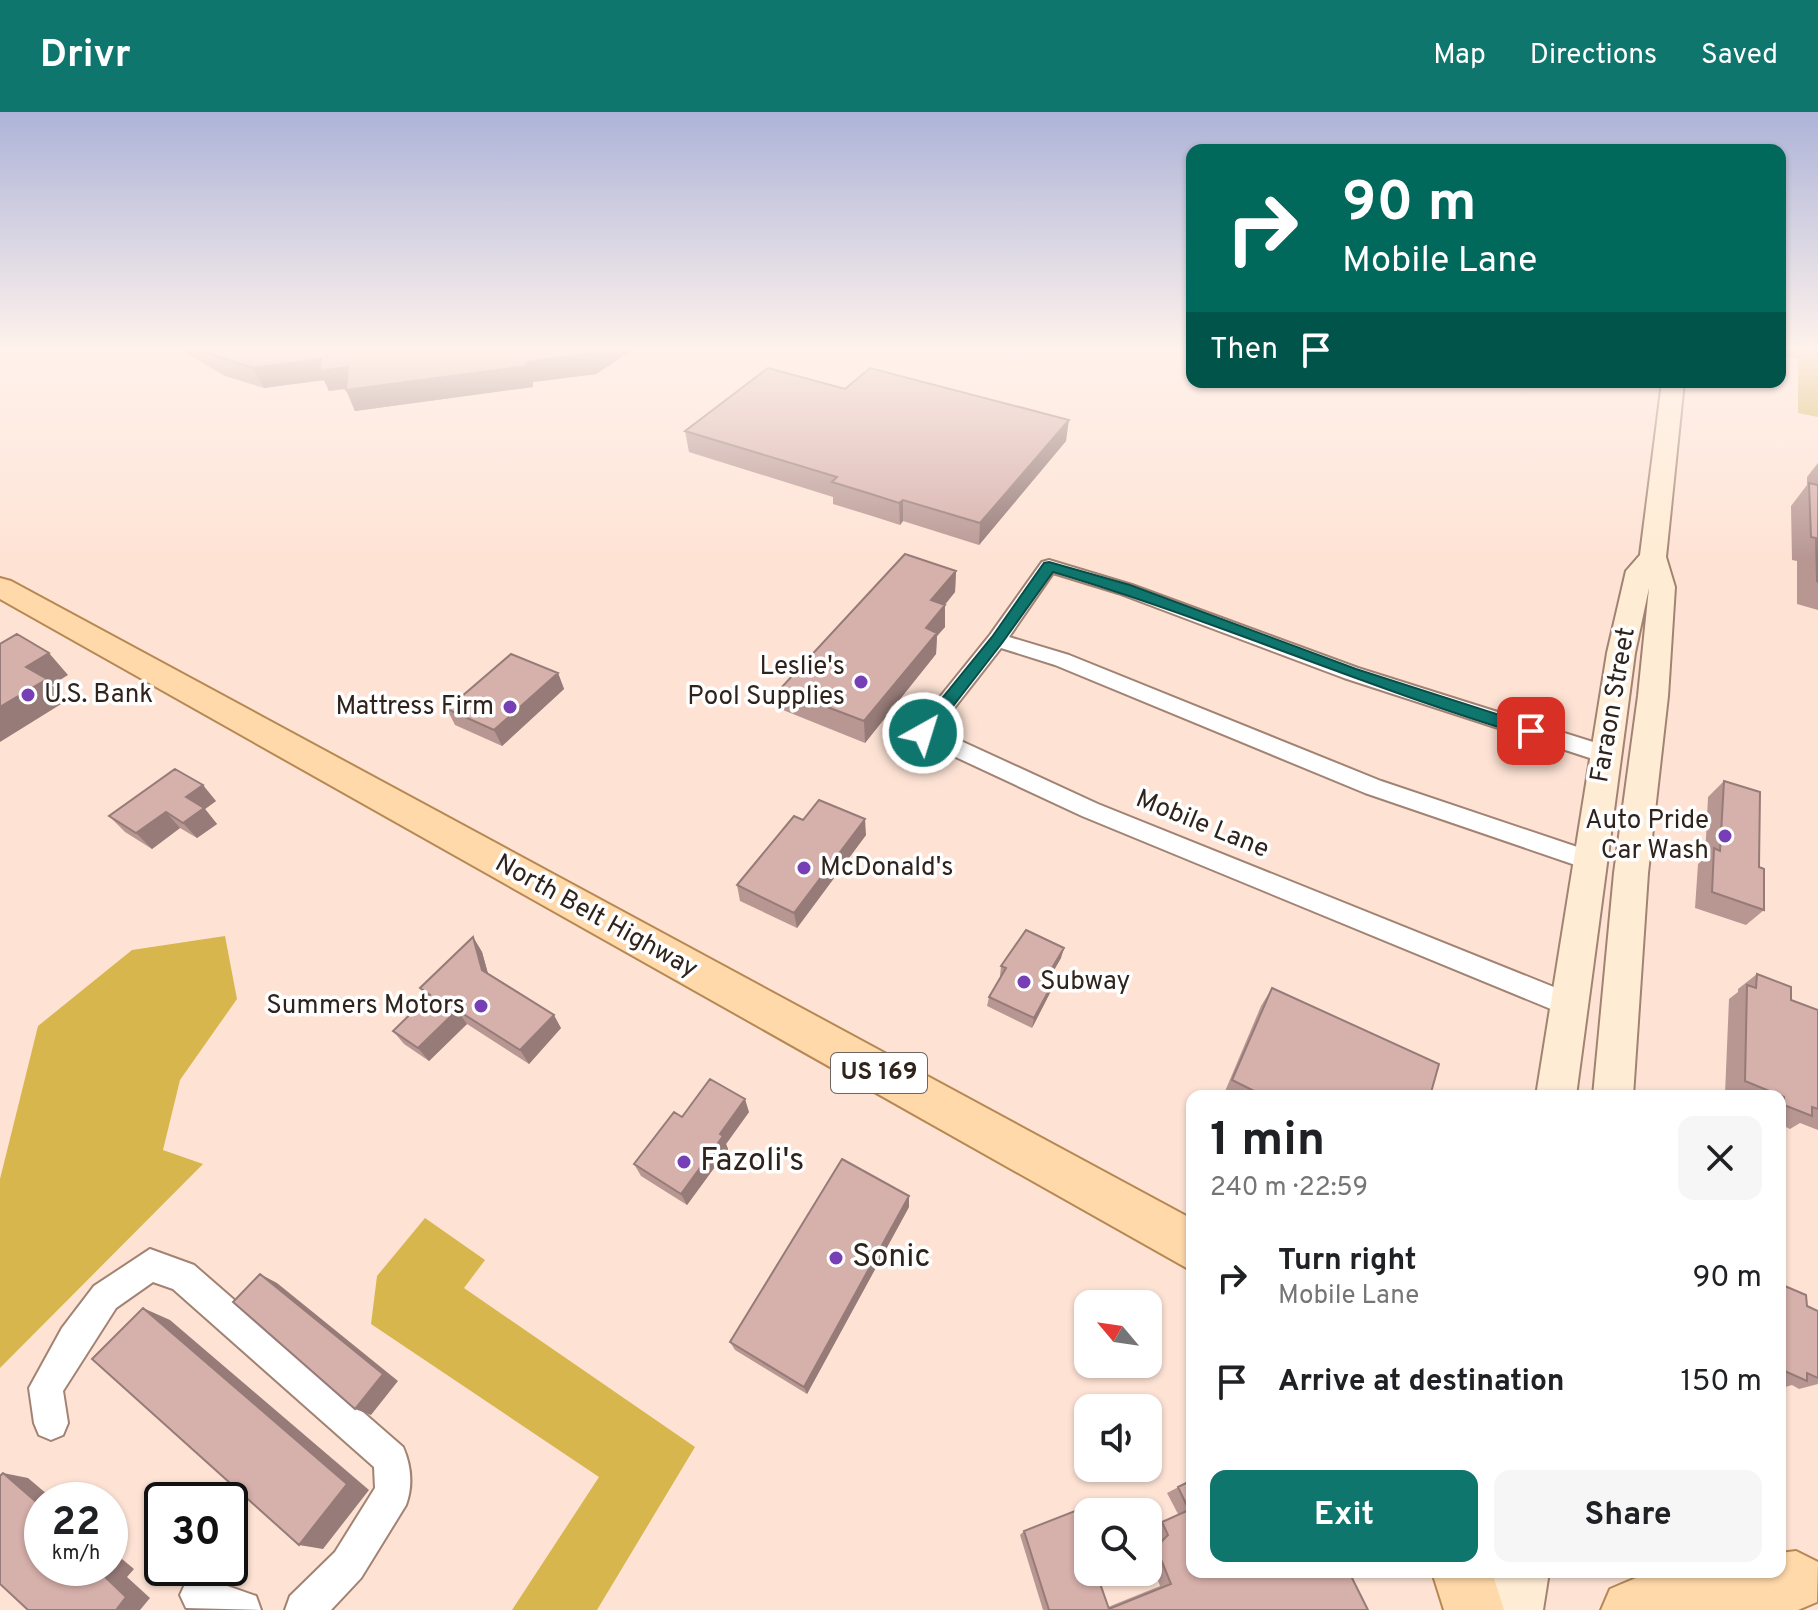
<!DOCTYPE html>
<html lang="en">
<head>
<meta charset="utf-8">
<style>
  :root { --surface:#fff; --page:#f6f6f6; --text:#202124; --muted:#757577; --accent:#0f766e }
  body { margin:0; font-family:Overpass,sans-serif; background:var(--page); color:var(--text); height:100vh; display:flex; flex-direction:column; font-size:30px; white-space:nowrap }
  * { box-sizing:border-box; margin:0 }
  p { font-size:26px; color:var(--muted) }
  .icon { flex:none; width:44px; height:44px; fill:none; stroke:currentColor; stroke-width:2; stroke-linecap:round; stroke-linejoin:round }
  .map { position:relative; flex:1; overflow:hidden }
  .side { position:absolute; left:1186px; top:978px; width:600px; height:488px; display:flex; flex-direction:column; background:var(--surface); border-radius:16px; box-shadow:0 2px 6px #0004 }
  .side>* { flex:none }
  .hud { position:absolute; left:1186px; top:32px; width:600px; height:244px; border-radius:16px; box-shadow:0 2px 6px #0004; background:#00695c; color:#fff; overflow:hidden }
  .needle { width:52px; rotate:299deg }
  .controls { position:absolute; left:1074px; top:1178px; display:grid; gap:16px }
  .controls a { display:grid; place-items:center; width:88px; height:88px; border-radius:16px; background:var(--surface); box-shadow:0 2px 6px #0004; font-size:40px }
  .speed { position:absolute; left:24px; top:1370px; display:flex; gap:16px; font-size:40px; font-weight:700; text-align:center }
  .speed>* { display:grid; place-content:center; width:104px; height:104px; border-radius:50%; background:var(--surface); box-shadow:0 2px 6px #0004; line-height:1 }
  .speed small { font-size:20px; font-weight:400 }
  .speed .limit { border:4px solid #111; border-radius:12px; background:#fff; color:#111 }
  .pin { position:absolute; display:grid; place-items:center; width:68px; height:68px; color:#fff; margin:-34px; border-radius:16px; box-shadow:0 4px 12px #0006 }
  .me { position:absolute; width:88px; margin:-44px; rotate:39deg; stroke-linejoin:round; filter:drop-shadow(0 0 6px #0008) }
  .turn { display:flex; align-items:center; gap:28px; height:168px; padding:0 24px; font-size:36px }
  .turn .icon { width:104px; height:104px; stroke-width:2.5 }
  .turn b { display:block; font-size:56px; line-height:68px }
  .then { display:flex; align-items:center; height:76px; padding:0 24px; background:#0003; gap:16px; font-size:30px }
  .round { display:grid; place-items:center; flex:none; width:84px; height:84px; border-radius:16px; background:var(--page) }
  .head { display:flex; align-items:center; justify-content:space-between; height:136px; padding:0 24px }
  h1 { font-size:48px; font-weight:700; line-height:60px }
  .action { display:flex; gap:16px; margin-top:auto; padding:16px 24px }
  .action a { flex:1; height:92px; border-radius:16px; background:var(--accent); color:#fff; font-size:32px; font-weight:700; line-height:92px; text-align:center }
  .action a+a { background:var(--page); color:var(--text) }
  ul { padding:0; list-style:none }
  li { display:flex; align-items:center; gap:24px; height:104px; padding:0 24px }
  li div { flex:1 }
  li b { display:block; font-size:30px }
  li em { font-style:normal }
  header { display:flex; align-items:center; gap:48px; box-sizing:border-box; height:112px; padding:0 40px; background:var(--accent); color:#fff }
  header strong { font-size:38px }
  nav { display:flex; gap:44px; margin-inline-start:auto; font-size:28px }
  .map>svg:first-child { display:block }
  .green { fill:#d3b55b }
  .forest { fill:#d7b64e }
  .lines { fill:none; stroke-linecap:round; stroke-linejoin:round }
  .street-casing { stroke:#a28373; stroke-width:4 }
  .secondary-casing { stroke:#a28373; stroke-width:4 }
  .primary-casing { stroke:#b68853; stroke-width:4 }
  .street { fill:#fff; fill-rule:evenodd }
  .secondary { fill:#ffecd4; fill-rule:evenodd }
  .primary { fill:#ffd9aa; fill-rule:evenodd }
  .wall { fill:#b89793 }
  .shaded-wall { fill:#967b78 }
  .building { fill:#d6b0ab; stroke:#967b78; stroke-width:2 }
  .route { fill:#0f766e; stroke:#0a4d48; stroke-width:2 }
  .poi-dot { fill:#763fb5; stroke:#fff; stroke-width:3 }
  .labels { text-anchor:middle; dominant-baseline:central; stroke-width:7; stroke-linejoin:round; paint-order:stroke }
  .shield { fill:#fff; stroke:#6d6560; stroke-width:2 }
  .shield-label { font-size:24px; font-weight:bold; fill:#2f231c }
  .poi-label { font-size:26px; fill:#2f231c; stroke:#fff; text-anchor:end }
  .street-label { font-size:26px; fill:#2f231c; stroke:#fff }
  .near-poi-label { font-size:32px; fill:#2f231c; stroke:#fff; text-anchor:start }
</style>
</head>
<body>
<header>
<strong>Drivr</strong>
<nav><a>Map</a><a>Directions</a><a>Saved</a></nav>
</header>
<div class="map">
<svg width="1818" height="1498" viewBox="0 0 1818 1498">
  <rect width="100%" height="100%" fill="#fee3d5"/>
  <path class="green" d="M1780,237H1818V305L1798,301V247L1780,243Z"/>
  <path class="forest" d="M225,824L237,887L180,968L163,1038L203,1052L0,1256V1067L38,914L132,838Z
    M425,1106L485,1148L464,1176L695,1335L597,1498H512L599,1365L371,1212L377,1164Z"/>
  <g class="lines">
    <defs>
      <path id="street" d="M1049,448L1132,473L1358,556L1612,636L1615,642L1612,648H1596L1344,566L1118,481L1053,461L1009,525L1069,543L1381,669L1598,742L1602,749L1598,756L1590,758L1365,681L1055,553L1001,536L937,618L1098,692L1581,886L1585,894L1581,902L1572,906L1563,902L1082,704L915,626L912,621L915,616L990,523L1042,450Z
        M150,1137L194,1153L403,1335C411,1353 413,1374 406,1393L361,1466L331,1498H285L290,1484L335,1440L375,1376L374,1355L173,1177L153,1170L116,1196L63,1279L68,1311L63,1323L51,1328L39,1323L34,1311L29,1276L62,1216L94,1174Z
        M199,1464L256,1484L261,1498L186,1496L180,1483L186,1470Z"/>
      <path id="secondary" d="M1662,270H1684L1666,445L1675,475L1668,584L1648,761L1633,984H1593L1614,761L1638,584L1649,476L1635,541L1576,984H1536L1607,541L1626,459L1640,443Z
        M1495,1460H1549L1543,1498H1489Z"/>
      <path id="primary" d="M0,466L11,469L1192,1107V1159L0,487Z
        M1796,1439L1818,1450L1817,1490L1798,1498H1601L1610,1477L1650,1460H1780V1441Z
        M1432,1460H1492L1504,1498H1444Z"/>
    </defs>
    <use href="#street" class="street-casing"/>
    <use href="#secondary" class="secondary-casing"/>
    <use href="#primary" class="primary-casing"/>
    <use href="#street" class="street"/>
    <use href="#secondary" class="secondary"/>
    <use href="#primary" class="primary"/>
  </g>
  <path class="wall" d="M175,237H634L596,262L533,270V275L355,299L346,277L329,279L324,268L264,276L225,264L181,238Z
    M845,277L1066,329L979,433L903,409L900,413L872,404L833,392V385L689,340L685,319Z
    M1818,351V498L1797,492V449L1792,448L1791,394L1807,373V365Z
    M956,459L955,480L945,493V515L937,524L936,542L865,631L783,598L780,577Z
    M558,561L564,577L502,634L455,613L447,597Z
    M1724,669L1759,755L1764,798L1746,813L1695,796L1698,752L1705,746L1708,685Z
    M216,689L205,697L217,712L197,726L180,716L152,737L125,720L109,704Z
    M803,708L866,723L797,816L740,789L737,773Z
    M473,825L482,840L488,862L561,916L529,952L467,912L429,949L404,932L393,919L427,886L420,876Z
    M1061,846L1049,867L1054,869L1051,879L1032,916L987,894L989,885L1001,864H1000L1001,854Z
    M1757,862L1791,888L1818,898V1018L1800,1011L1790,1017L1780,1012V984H1730L1725,982L1729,887L1738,880V877Z
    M1272,876L1430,984H1223L1261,894Z
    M749,1000L726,1032L728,1037L687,1093L641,1064L634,1052L682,1005Z
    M909,1095L807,1282L735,1238L730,1230Z
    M1780,1172L1807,1194L1818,1199V1272L1799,1277L1792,1273L1782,1276L1780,1275Z
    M1192,1368L1351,1464L1368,1498H1043L1020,1423L1024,1419L1108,1495L1160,1474L1148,1442V1437L1158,1427L1152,1415L1178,1402L1167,1381Z"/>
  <path class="shaded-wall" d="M598,237H634L596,262L533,270V275L355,299L346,278L527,250Z
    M321,247L348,255L358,275L329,279L324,268L264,276L253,256Z
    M1069,308L1066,329L979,433L980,411Z
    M903,388V409L900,413L899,391Z
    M956,459L955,480L930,510L931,488Z
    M945,493V515L937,524L936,542L865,631L864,609L926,516Z
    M49,541L68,563L52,573L66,589L0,630V595L26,555Z
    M558,561L564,577L502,634L494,618Z
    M203,673L216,689L205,697L217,712L197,726L183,711L186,685Z
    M166,700L180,716L152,737L136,721Z
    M865,707L866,723L797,816L794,801Z
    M473,825L482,840L491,872L482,858Z
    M1064,836L1061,846L1044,875L1046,866Z
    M1054,869L1051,879L1032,916L1034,906Z
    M457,898L467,912L429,949L418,936Z
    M554,903L561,916L529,952L520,938Z
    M745,987L749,1000L726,1032L728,1037L687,1093L681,1082L720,1022Z
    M909,1084V1095L807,1282L804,1275Z
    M260,1162L277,1171L398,1269L371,1303L355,1297Z
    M143,1196L170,1208L369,1378L323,1437L299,1433Z
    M3,1361L28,1366L54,1388H42V1395Z
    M110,1437L134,1457L127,1465L150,1486L140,1498H116L103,1463L110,1456Z"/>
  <path class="building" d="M202,237H598L590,241L527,250V254L346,278L348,255L320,259L321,247L253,256L214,243Z
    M768,256L845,277L870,256L1069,308L980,411L903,388L899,391L871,382L832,370L837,365L685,319Z
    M1809,371L1818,373V470L1817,469L1816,426L1811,425Z
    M905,442L956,459L931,488L945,493L926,516L937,521L864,609L780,577Z
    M17,522L49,541L26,555L47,567L0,595V532Z
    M511,542L558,561L494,618L447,597Z
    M175,657L203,673L186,685L204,696L183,711L166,700L136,721L109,704Z
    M1724,669L1760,680L1759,755L1764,757V798L1712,780L1714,736L1720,739Z
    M819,688L865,707L794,801L737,773L794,704L803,708Z
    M1026,818L1064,836L1046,866L1054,869L1034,906L989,885L1006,856L1001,854Z
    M473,825L482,858L554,903L520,938L457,898L418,936L393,919L430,883L420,876Z
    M1757,862L1791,875V888L1818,898V997L1812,995V1004L1784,993V985L1745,969L1747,873L1756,876Z
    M1272,876L1439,952L1430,984H1264L1232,968Z
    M710,967L745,987L720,1022L723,1024L681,1082L634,1052L674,1000L682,1005Z
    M842,1047L909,1084L804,1275L730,1230Z
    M260,1162L383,1262L355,1297L233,1190Z
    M1780,1172L1806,1183L1807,1194L1818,1199V1266L1807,1261V1269L1780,1257Z
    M143,1196L347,1372L299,1433L92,1247Z
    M3,1361L42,1395V1456H109L103,1463L126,1485L116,1498H28L0,1472V1364Z
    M1192,1368V1460H1361L1351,1464L1368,1498H1049L1024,1419L1075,1399L1088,1436V1460H1096L1109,1497L1171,1472L1156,1435L1168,1423L1162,1410L1189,1398L1178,1375Z"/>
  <linearGradient id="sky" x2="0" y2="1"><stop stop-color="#adb4d8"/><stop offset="0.53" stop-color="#fff2ec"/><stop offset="1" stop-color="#fff2ec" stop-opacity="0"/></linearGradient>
  <rect width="1818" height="446" fill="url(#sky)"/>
  <path class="route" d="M1049,450L1130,473L1356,557L1537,615L1540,619L1531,625C1369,577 1215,508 1053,460L1002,531L929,625H917V617L992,525L1044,451Z"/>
  <g class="poi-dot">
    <circle cx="861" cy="570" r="8"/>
    <circle cx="28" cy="583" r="8"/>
    <circle cx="510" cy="595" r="8"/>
    <circle cx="1725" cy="724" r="8"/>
    <circle cx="804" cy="756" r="8"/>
    <circle cx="1024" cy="870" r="8"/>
    <circle cx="481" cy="894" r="8"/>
    <circle cx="684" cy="1050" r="8"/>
    <circle cx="836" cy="1146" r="8"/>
  </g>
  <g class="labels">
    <rect class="shield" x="831" y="941" width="96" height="40" rx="6"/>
    <g class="shield-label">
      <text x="879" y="961">US 169</text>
    </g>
    <g class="poi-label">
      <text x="845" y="555">Leslie's<tspan x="845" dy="30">Pool Supplies</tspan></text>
      <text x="44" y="583" text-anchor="start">U.S. Bank</text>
      <text x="494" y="595">Mattress Firm</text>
      <text x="1709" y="709">Auto Pride<tspan x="1709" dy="30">Car Wash</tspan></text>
      <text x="820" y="756" text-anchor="start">McDonald's</text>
      <text x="1040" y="870" text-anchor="start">Subway</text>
      <text x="465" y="894">Summers Motors</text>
    </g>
    <g class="street-label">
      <text transform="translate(1614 593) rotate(-80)">Faraon Street</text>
      <text transform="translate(1202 713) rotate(22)">Mobile Lane</text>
      <text transform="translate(596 805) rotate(29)">North Belt Highway</text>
    </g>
    <g class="near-poi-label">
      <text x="700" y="1050">Fazoli's</text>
      <text x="852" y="1146">Sonic</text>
    </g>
  </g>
</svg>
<div class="controls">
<a><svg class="needle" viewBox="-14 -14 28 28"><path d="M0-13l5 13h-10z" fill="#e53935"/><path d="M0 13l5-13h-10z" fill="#757577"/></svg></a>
<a><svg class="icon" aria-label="sound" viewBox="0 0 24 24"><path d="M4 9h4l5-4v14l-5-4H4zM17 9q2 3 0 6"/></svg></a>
<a><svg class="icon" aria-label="search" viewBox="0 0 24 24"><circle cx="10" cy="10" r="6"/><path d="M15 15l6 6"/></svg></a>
</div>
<div class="speed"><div>22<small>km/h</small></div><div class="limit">30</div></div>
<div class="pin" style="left:1531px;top:619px;background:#d93025"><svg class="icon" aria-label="arrive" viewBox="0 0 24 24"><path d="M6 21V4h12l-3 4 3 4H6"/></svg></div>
<svg class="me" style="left:923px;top:621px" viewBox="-20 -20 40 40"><circle r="17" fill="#0f766e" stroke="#fff" stroke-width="3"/><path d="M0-11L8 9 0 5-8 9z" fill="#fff"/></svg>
<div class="hud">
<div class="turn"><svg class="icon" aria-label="right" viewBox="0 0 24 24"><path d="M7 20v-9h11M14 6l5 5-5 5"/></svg><div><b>90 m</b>Mobile Lane</div></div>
<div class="then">Then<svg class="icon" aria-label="arrive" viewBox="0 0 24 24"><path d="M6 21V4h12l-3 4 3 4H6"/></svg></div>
</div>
<section class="side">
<div class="head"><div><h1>1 min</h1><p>240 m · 22:59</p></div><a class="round"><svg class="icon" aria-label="close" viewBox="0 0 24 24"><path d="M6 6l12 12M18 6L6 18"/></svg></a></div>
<ul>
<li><svg class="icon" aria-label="right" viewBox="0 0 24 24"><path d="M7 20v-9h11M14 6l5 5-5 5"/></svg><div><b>Turn right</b><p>Mobile Lane</p></div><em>90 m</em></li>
<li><svg class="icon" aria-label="arrive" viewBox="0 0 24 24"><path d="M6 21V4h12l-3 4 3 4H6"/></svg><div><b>Arrive at destination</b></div><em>150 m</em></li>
</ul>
<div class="action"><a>Exit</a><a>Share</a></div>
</section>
</div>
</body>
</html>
